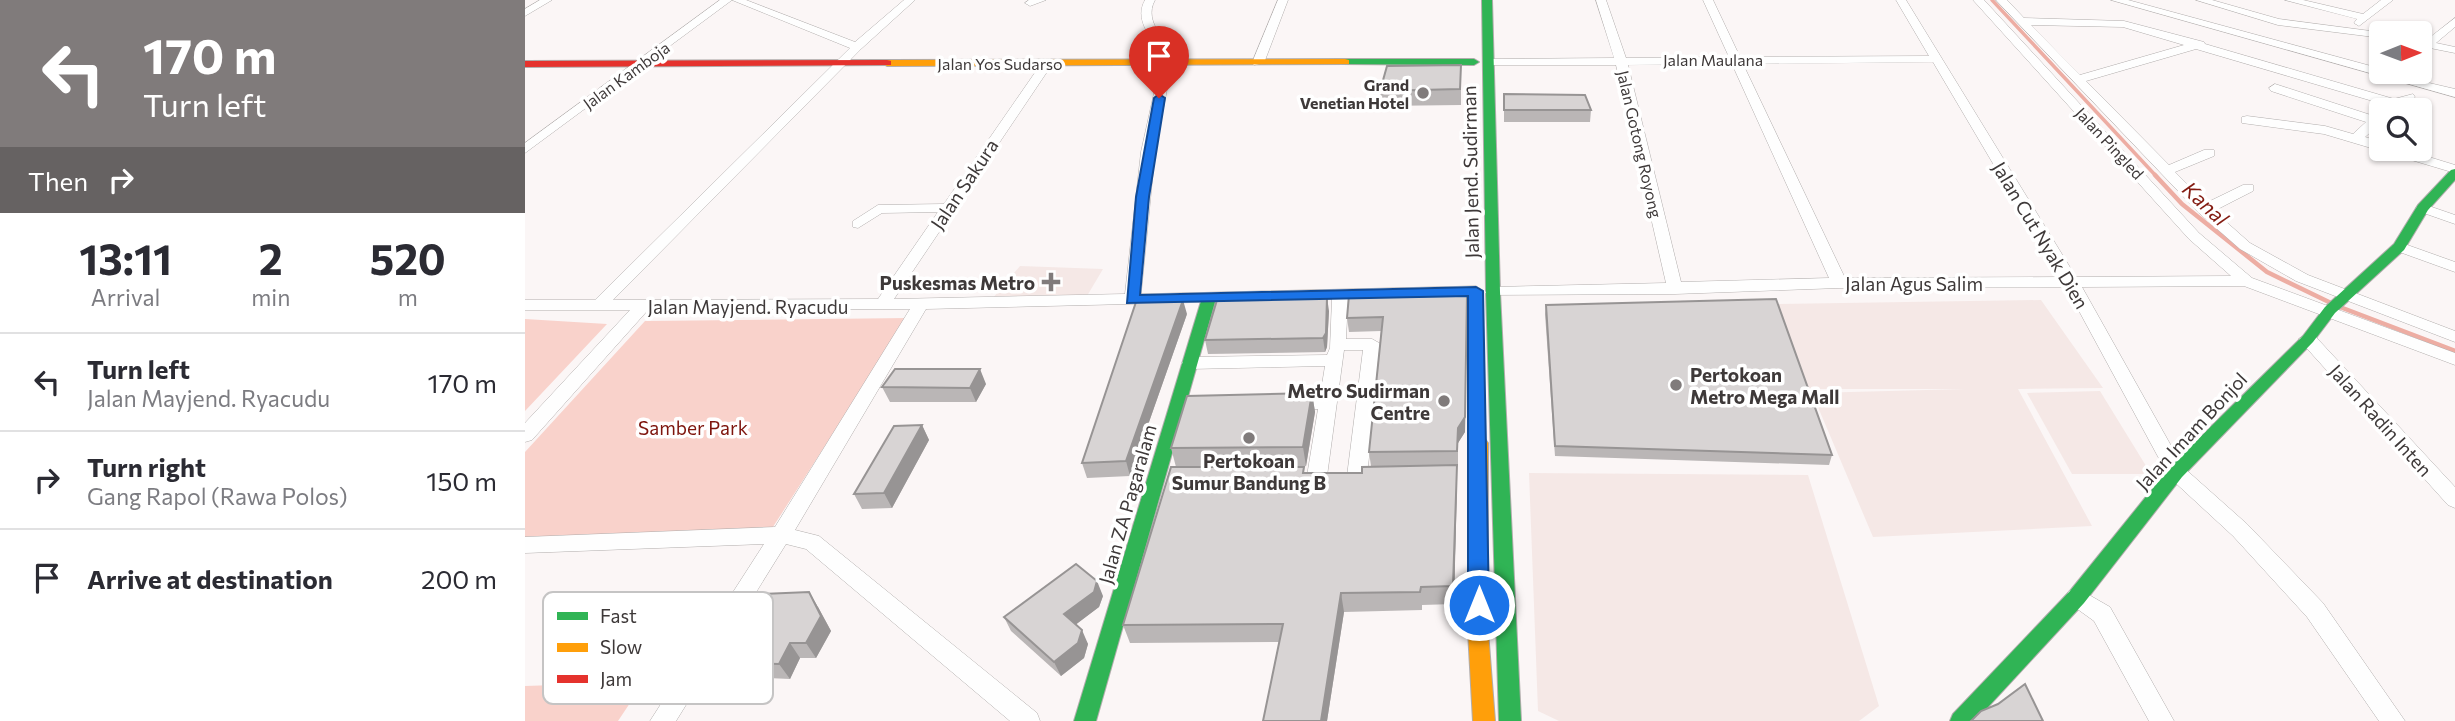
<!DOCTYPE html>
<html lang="en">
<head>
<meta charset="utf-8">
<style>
  :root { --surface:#fff; --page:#f7f7f7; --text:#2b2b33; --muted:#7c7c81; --line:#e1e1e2 }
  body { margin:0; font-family:Commissioner,sans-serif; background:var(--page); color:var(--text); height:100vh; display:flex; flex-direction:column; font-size:26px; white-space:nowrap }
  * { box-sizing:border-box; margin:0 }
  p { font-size:23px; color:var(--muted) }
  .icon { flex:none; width:38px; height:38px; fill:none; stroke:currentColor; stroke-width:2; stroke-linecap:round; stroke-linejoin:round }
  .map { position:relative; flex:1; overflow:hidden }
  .panel { display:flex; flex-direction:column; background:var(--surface); width:525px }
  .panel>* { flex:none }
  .hud { background:#807b7b; color:#fff; overflow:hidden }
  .needle { width:46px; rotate:89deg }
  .tools { position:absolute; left:1844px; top:21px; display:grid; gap:14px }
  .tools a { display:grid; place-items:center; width:63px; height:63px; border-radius:7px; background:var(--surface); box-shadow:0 2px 5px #0004; font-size:35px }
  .pin { position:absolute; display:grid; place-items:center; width:60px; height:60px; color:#fff; margin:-72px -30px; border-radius:50% 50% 50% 0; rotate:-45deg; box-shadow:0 0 7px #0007 }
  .pin .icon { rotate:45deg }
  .me { position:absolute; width:77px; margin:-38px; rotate:0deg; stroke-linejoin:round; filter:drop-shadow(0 0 5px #0008) }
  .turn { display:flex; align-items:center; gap:24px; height:147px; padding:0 28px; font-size:32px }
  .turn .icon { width:91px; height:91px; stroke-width:2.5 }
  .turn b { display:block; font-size:49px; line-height:60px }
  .then { display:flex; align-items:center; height:66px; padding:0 28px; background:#0003; gap:14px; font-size:26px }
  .eta { display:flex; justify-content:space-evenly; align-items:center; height:119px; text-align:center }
  .eta b { font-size:42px; font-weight:700; line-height:49px }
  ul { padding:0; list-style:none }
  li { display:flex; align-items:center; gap:21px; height:98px; padding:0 28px; border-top:2px solid var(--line) }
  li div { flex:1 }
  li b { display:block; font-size:26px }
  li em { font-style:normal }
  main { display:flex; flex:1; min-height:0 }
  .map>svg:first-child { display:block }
  .built { fill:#f5e8e6 }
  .green { fill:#f9d2cb }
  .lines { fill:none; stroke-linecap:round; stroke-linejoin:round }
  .stream-far1 { stroke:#edada3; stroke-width:3.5 }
  .stream { stroke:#edada3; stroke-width:4.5 }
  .street-casing { stroke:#b1adac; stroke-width:1 }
  .fast-casing { stroke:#b1adac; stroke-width:2 }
  .slow-casing { stroke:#b1adac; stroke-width:2 }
  .jam-casing { stroke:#b1adac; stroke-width:2 }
  .street { fill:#fefefe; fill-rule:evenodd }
  .fast { fill:#30b455; fill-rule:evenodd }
  .slow { fill:#ff9f0a; fill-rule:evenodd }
  .jam { fill:#e5322d; fill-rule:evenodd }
  .wall { fill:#bab6b6 }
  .shaded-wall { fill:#979494 }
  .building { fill:#d8d4d4; stroke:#979494; stroke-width:2 }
  .route { fill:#1a73e8; stroke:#114b97; stroke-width:2 }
  .poi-dot { fill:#807b7b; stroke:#fff; stroke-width:2.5 }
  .labels { text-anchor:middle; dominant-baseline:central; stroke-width:7; stroke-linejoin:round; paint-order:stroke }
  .far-street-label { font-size:16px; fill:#3e3939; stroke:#fff }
  .far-poi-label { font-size:16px; font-weight:bold; fill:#3e3939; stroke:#fff; text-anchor:end }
  .street-label { font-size:19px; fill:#3e3939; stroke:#fff }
  .poi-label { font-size:19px; font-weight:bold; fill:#3e3939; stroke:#fff; text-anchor:end }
  .park-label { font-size:19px; fill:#7e150d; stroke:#fff }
  .water-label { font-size:21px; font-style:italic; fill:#831b11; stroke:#fff }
  .key { fill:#fff; stroke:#c5c4c4; stroke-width:2 }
  .key-label { font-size:19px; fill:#3e3939 }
</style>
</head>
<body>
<main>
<section class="panel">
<div class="hud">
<div class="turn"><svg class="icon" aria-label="left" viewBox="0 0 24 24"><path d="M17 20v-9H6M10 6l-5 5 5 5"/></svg><div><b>170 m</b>Turn left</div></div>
<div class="then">Then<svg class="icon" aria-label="right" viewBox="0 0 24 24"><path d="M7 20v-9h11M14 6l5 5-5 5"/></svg></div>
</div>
<div class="eta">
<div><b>13:11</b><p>Arrival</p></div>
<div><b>2</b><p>min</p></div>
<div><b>520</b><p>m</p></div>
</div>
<ul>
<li><svg class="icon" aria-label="left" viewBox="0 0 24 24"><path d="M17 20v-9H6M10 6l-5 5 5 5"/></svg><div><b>Turn left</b><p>Jalan Mayjend. Ryacudu</p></div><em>170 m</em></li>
<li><svg class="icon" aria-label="right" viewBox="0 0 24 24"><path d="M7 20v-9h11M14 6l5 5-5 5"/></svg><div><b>Turn right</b><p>Gang Rapol (Rawa Polos)</p></div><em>150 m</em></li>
<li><svg class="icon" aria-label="arrive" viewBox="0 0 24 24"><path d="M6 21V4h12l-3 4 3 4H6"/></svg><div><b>Arrive at destination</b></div><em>200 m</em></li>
</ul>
</section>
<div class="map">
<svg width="1930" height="721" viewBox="0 0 1930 721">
  <rect width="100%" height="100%" fill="#fbf6f6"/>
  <path class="built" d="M495,266L578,269L562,296L467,299Z
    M1516,300L1578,388L1493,389L1567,526L1348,537L1287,393L1440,389H1282L1249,304Z
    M1575,391L1626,474H1547L1502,393Z
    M1004,473L1283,475L1354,706L1334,721H1034L1013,711Z"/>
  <path class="green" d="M382,318L246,530L0,537V452L120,321Z
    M0,319L82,324L0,411Z
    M119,682L93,721H0V686Z"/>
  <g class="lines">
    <path class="stream-far1" d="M1467,0L1632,177"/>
    <path class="stream" d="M1630,175L1657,204L1742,272L1806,303
      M1815,307L1930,351"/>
    <defs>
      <path id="street" d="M15,0H27L0,16V9Z
        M195,0H221L330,42L379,0H390L336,49L88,300L353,299L413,212L357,213L333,228L328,227V221L353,205L419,204L518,61L522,60L528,63L369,299L600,294L616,152L631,84L632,63L638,60L644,63L643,84L630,152L616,294L951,286L959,291L951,296L823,299L821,339H847L856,344L842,476L839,481H825L822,476L838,350H819L802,476L799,481H785L782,476L793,409L764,410L755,404L764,398L795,397L800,366L665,369L656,363L665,357L802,355L805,348L807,299L401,309L270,530L294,536L512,713L515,721H485L281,549L261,544L151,721H125L239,544L0,553V537L250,527L385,309L123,310L7,440L0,442V423L105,310H0V300H70L325,48L207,0L0,153V143Z
        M504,0H521L505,6L500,3Z
        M620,0H630C617,23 644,44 657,61V65H649C635,48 606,24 620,0Z
        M753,0H763L739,63L729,65L727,63Z
        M1071,0H1081L1101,58L1204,57L1178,0H1188L1215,57L1404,56L1371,0H1381L1551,277L1706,276L1664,239L1448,0H1459L1674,233L1727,278L1930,353V365L1719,286L1557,287L1658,467L1722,524L1798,603L1880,721H1854L1782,617L1708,536L1644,477L1541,287L1314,288L1150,294L962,295L960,292L968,287L1141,283L1091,65H964L958,62L964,59L1089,58ZM1408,62L1535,277L1320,278L1218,64ZM1207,64L1304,278L1156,282L1103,65Z
        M1471,0H1482L1499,18L1599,21L1679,42L1680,44L1869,99L1888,94L1890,97L1883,106L1868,107L1671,49L1561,81L1644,165L1679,150H1689V156L1650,172L1681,203L1718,185H1728V191L1689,211L1725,243L1783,275L1930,331V342L1771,281L1715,249L1674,213ZM1506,25L1598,27L1659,45L1555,75Z
        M1586,0H1603L1857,69V72L1930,89V97Z
        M1671,0H1687L1754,19L1861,33H1857V38L1753,25Z
        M1760,0H1778L1838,14L1856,0H1868L1834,26L1829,23L1832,19Z
        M1930,18V27L1911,43L1930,47V53L1895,46V40L1900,41Z
        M1750,84L1855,118V124L1840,137L1857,142V149H1878L1930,165V173L1799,134L1717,123V117L1722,116L1800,126L1828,134L1841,122L1746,91L1744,88Z
        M1898,204L1930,215V224L1893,211L1891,208Z
        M1874,242L1930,262V272L1869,250L1866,247Z
        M1783,334L1789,335L1930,487V508L1923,505L1777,343L1774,339Z
        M1552,588L1585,607L1649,721H1624L1569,621L1544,603L1541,597L1544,591Z"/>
      <path id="fast" d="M957,0H967L975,292L996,721H974L961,292Z
        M820,59H949L954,62L949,65L816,64V60Z
        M1930,169V180L1903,210L1879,250L1810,313L1788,342L1657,477L1559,603L1450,721H1425L1428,714L1545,591L1645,467L1778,336L1800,307L1869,244L1893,205L1926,170Z
        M684,294L691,298L571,721H549L677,298Z"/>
      <path id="slow" d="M820,59L824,60V64L362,66L357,63L362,60Z
        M954,437L960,439L963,443V631L970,721H948L943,631L945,443L948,439Z"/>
      <path id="jam" d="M362,60L366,61V65L0,67V61Z"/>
    </defs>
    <use href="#street" class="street-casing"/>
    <use href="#fast" class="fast-casing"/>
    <use href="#slow" class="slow-casing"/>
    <use href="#jam" class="jam-casing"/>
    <use href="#street" class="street"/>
    <use href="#fast" class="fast"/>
    <use href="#slow" class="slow"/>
    <use href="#jam" class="jam"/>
  </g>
  <path class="wall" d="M936,80V105L856,106L855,91Z
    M979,94L1066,110L1065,122H979Z
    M1021,305L1307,455L1304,465L1030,456L1020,314Z
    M942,308L940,432L933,443V466H932L929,604L897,605V610L819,612L802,721H738L754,642L605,643L598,625L651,467L646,448L787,393L790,412L781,466L697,467L780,473H837L908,466H846L844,452L856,331L824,332L822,318Z
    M804,311L802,347L800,352L683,354L680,340Z
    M662,314L605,476L562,478L557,463Z
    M461,384L451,402H365L357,387Z
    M397,425L404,440L367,508L337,509L329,494Z
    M578,596L574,607L551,624L563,644L559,658L536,676L486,631L479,617Z
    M293,607L306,631L291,658H275L265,679L193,676L181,662Z
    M164,631L146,658L114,659L105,649Z"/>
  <path class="shaded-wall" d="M802,297L804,311L802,347L800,352L798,338Z
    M658,300L662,314L605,476L601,461Z
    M942,308L940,432L933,443V466V428Z
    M455,369L461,384L451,402L445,388Z
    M787,393L790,412L781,466L778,447Z
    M397,425L404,440L367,508L359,493Z
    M932,465V483L929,604L928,586Z
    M572,581L578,596L574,607L545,629L539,614Z
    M284,592L293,607L306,631L291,658L281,643Z
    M816,593L819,612L802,721H796Z
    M156,621L164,631L146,658L138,648Z
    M557,630L563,644L559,658L536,676L529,662Z
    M265,643L275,658L265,679L254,664Z"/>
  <path class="building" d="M936,65L935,89L855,91L862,66Z
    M979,94L1060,95L1066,110H979Z
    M942,294L940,417L933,428L932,451L844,452L858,317L822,318L824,295Z
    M802,297L801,333L798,338L680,340L692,300Z
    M612,299L658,300L601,461L557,463Z
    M1251,299L1307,455L1030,446L1021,305Z
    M370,369H455L445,388L357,387Z
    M787,393L778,447L646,448L662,396Z
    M397,425L359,493L329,494L369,426Z
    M932,465L928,586L896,587L895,592L816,593L796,721H738L758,624L598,625L646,467H779L778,473H837V467Z
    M551,564L572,581L569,592L539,614L557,630L553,643L529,662L479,617Z
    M284,592L296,616L281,643H265L254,664L181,662L207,617H224L237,594Z
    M1500,684L1518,721H1446L1456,711L1473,704Z"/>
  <path class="route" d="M634,94L640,98L624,197L615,295L951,287L958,291L964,605L961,611H946L943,605V296L602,303L611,197L629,98Z"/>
  <g class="poi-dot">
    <circle cx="898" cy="93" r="7"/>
    <path d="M522.5 271.5h7v7h7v7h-7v7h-7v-7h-7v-7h7z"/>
    <circle cx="1151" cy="385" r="7"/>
    <circle cx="919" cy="401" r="7"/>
    <circle cx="724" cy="438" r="7"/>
  </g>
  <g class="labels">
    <g class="far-street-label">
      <text x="1188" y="59">Jalan Maulana</text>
      <text x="475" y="63">Jalan Yos Sudarso</text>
      <text transform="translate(101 75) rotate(-36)">Jalan Kamboja</text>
      <text transform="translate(1585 143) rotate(47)">Jalan Pingled</text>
      <text transform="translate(1115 144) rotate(77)">Jalan Gotong Royong</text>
    </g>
    <g class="far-poi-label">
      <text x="884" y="84">Grand<tspan x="884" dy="18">Venetian Hotel</tspan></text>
    </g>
    <g class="street-label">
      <text transform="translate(945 172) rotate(-91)">Jalan Jend. Sudirman</text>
      <text transform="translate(439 184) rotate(-56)">Jalan Sakura</text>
      <text transform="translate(1516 235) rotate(59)">Jalan Cut Nyak Dien</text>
      <text x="1389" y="283">Jalan Agus Salim</text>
      <text x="223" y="306">Jalan Mayjend. Ryacudu</text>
      <text transform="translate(1856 420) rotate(48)">Jalan Radin Inten</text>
      <text transform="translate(1666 431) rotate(-47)">Jalan Imam Bonjol</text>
      <text transform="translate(602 504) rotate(-74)">Jalan ZA Pagaralam</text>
    </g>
    <g class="poi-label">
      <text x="510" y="282">Puskesmas Metro</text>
      <text x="1165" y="374" text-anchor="start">Pertokoan<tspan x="1165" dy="22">Metro Mega Mall</tspan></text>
      <text x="905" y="390">Metro Sudirman<tspan x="905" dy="22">Centre</tspan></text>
      <text x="724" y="460" text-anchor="middle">Pertokoan<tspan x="724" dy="22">Sumur Bandung B</tspan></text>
    </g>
    <g class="park-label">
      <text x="168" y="427">Samber Park</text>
    </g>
    <g class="water-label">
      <text transform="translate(1681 203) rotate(43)">Kanal</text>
    </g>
  </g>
  <rect x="18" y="592" width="230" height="112" rx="10" class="key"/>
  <rect x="32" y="612" width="31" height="8" fill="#30b455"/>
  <rect x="32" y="643" width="31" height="9" fill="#ff9f0a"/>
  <rect x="32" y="675" width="31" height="8" fill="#e5322d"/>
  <g class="key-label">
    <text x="75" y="623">Fast</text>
    <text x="75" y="654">Slow</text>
    <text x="75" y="686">Jam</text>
  </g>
</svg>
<div class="tools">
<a><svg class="needle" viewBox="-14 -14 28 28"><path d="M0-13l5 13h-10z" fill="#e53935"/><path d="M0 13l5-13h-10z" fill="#7c7c81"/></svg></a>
<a><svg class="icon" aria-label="search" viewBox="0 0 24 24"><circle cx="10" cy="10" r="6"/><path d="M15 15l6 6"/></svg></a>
</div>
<div class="pin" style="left:634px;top:98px;background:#d93025"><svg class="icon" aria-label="arrive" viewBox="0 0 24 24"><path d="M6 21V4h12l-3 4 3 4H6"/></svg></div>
<svg class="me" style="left:954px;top:605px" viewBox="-20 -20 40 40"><circle r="17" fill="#1a73e8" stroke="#fff" stroke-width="3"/><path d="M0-11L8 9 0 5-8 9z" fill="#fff"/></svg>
</div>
</main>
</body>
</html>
